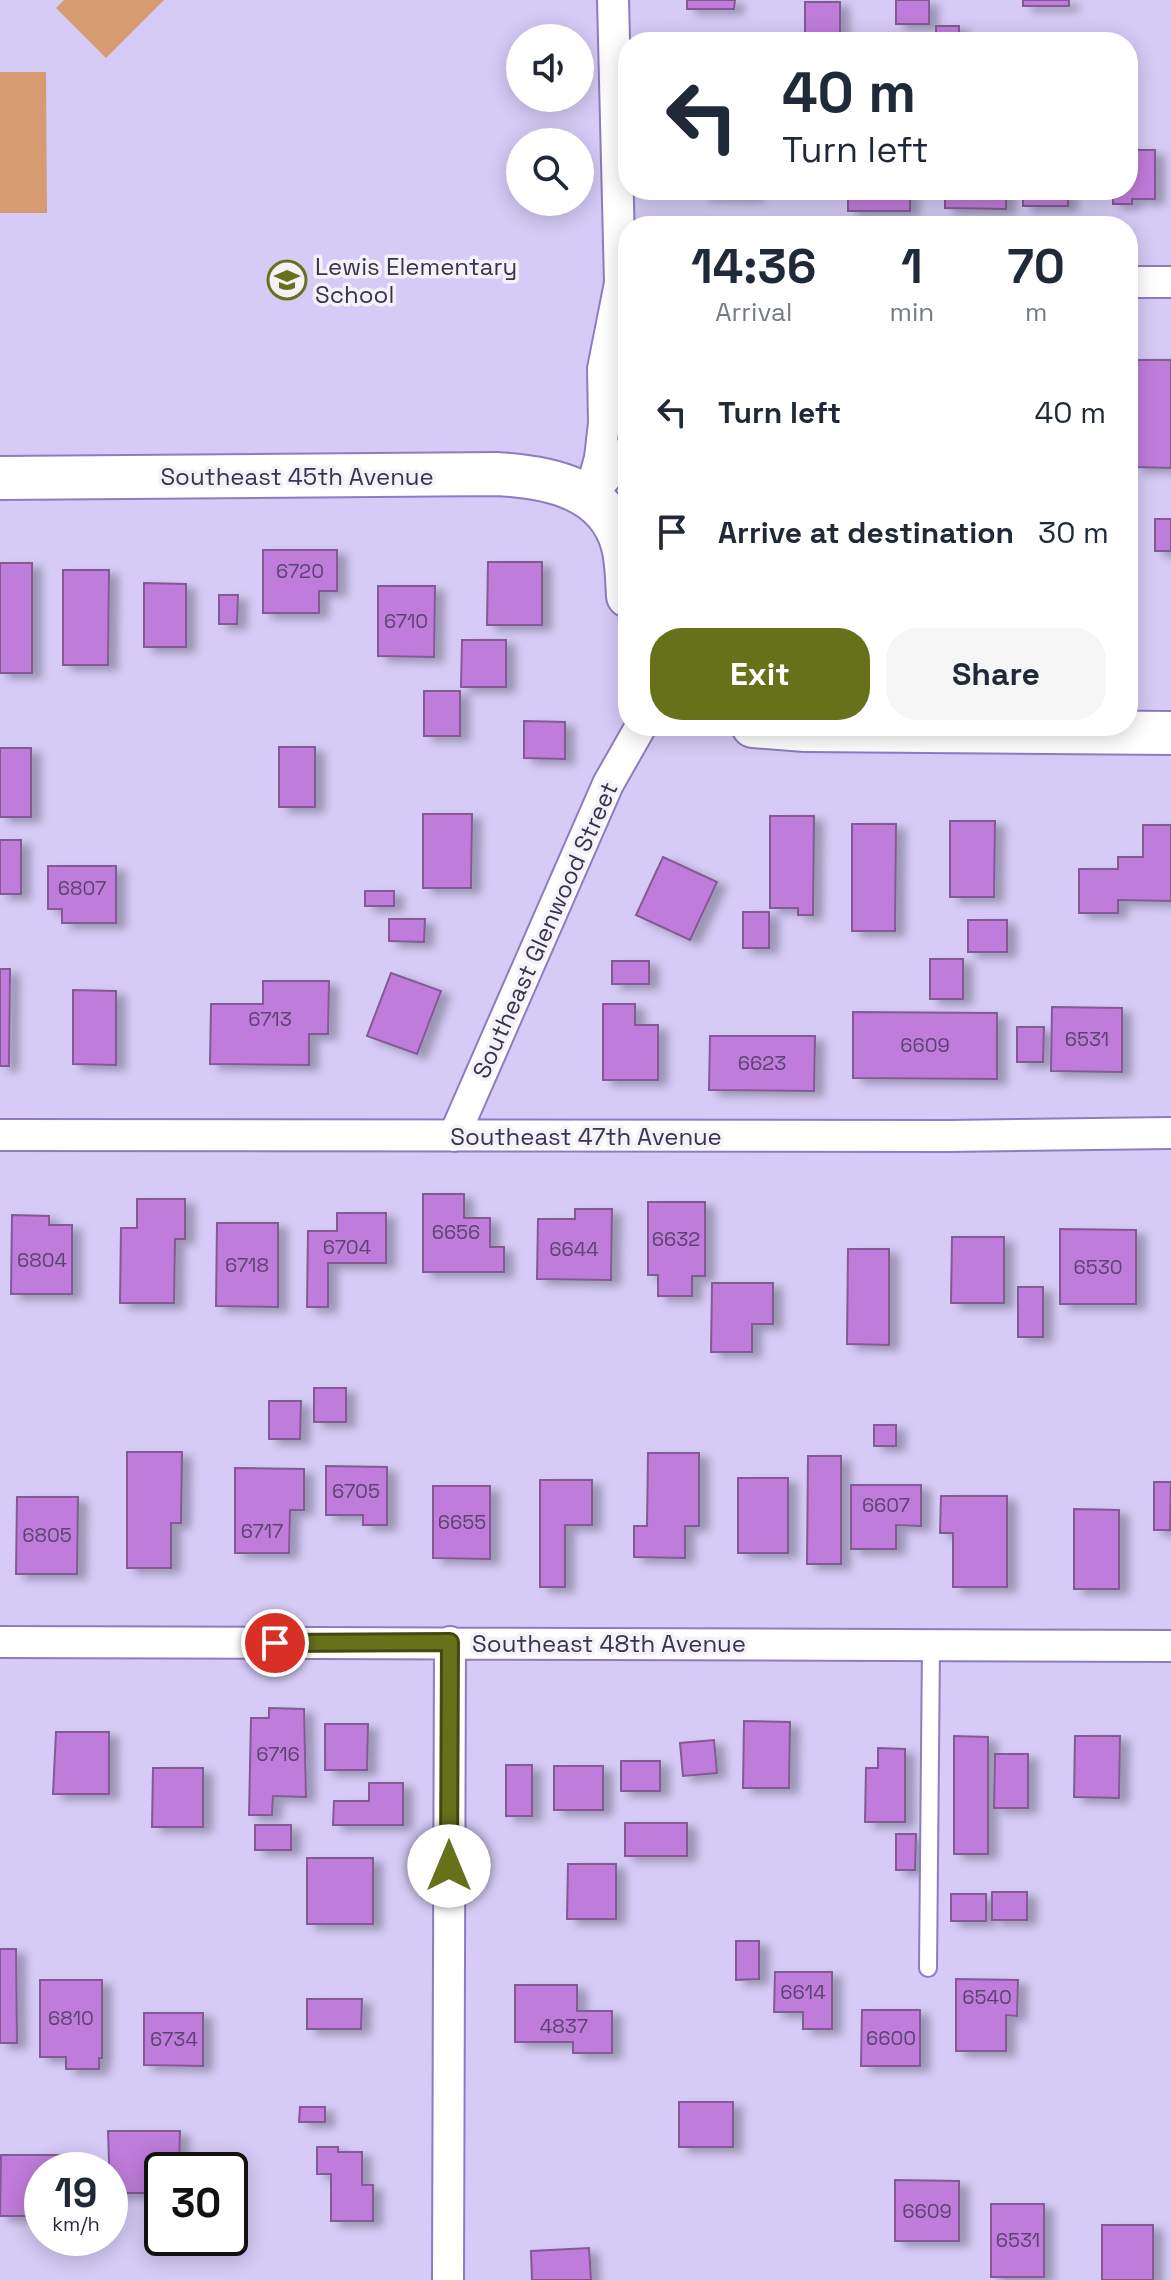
<!DOCTYPE html>
<html lang="en">
<head>
<meta charset="utf-8">
<style>
  :root { --surface:#fff; --page:#f6f6f7; --text:#1f2937; --muted:#747a83; --accent:#67711a }
  body { margin:0; font-family:"Space Grotesk",sans-serif; background:var(--page); color:var(--text); height:100vh; display:flex; flex-direction:column; font-size:30px; white-space:nowrap }
  * { box-sizing:border-box; margin:0 }
  p { font-size:26px; color:var(--muted) }
  .icon { flex:none; width:44px; height:44px; fill:none; stroke:currentColor; stroke-width:2; stroke-linecap:round; stroke-linejoin:round }
  .map { position:relative; flex:1; overflow:hidden }
  .sheet { position:absolute; left:618px; top:216px; width:520px; height:520px; display:flex; flex-direction:column; background:var(--surface); border-radius:32px; box-shadow:0 4px 20px #0003 }
  .sheet>* { flex:none }
  .top-card { position:absolute; left:618px; top:32px; width:520px; height:168px; border-radius:32px; box-shadow:0 4px 20px #0003; background:#fff; color:var(--text); overflow:hidden }
  .tools { position:absolute; left:506px; top:24px; display:grid; gap:16px }
  .tools a { display:grid; place-items:center; width:88px; height:88px; border-radius:50%; background:var(--surface); box-shadow:0 4px 20px #0003; font-size:40px }
  .speed { position:absolute; left:24px; top:2152px; display:flex; gap:16px; font-size:40px; font-weight:700; text-align:center }
  .speed>* { display:grid; place-content:center; width:104px; height:104px; border-radius:50%; background:var(--surface); box-shadow:0 4px 20px #0003; line-height:1 }
  .speed small { font-size:20px; font-weight:400 }
  .speed .limit { border:4px solid #111; border-radius:12px; background:#fff; color:#111 }
  .pin { position:absolute; display:grid; place-items:center; width:68px; height:68px; color:#fff; margin:-34px; border:4px solid #fff; border-radius:50%; box-shadow:0 2px 8px #0007 }
  .me { position:absolute; width:88px; margin:-44px; rotate:0deg; stroke-linejoin:round; filter:drop-shadow(0 0 6px #0008) }
  .turn { display:flex; align-items:center; gap:28px; height:168px; padding:0 32px; font-size:36px }
  .turn .icon { width:104px; height:104px; stroke-width:2.5 }
  .turn b { display:block; font-size:56px; line-height:68px }
  .eta { display:flex; justify-content:space-evenly; align-items:center; height:136px; text-align:center }
  .eta b { font-size:48px; font-weight:800; line-height:56px }
  .primary-button { display:flex; gap:16px; margin-top:auto; padding:16px 32px }
  .primary-button a { flex:1; height:92px; border-radius:32px; background:var(--accent); color:#fff; font-size:32px; font-weight:800; line-height:92px; text-align:center }
  .primary-button a+a { background:var(--page); color:var(--text) }
  ul { padding:0; list-style:none }
  li { display:flex; align-items:center; gap:24px; height:120px; padding:0 32px }
  li div { flex:1 }
  li b { display:block; font-size:30px }
  li em { font-style:normal }
  .map>svg:first-child { display:block }
  .green { fill:#d69b70 }
  .building { fill:#bf7cda; stroke:#835a94; stroke-width:2; filter:url(#shadow) }
  .lines { fill:none; stroke-linecap:round; stroke-linejoin:round }
  .lane-casing { stroke:#8e7cbf; stroke-width:20 }
  .street-casing { stroke:#8e7cbf; stroke-width:34 }
  .secondary-casing { stroke:#8e7cbf; stroke-width:46 }
  .lane { stroke:#fff; stroke-width:16 }
  .street { stroke:#fff; stroke-width:30 }
  .secondary { stroke:#fff; stroke-width:42 }
  .route-casing { stroke:#434911; stroke-width:20 }
  .route { stroke:#67711a; stroke-width:14 }
  .labels { text-anchor:middle; dominant-baseline:central; stroke-width:7; stroke-linejoin:round; paint-order:stroke }
  .number-label { font-size:20px; fill:#5b4472 }
  .poi-label { font-size:24px; fill:#3a324f; stroke:#f4f2f9; text-anchor:start }
  .street-label { font-size:24px; fill:#3a324f; stroke:#f4f2f9 }
</style>
</head>
<body>
<div class="map">
<svg width="1171" height="2280" viewBox="0 0 1171 2280">
  <defs>
    <filter id="shadow"><feDropShadow dx="9" dy="5" stdDeviation="4" flood-color="#0004"/></filter>
  </defs>
  <rect width="100%" height="100%" fill="#d5cbf6"/>
  <path class="green" d="M64,0H164L106,58L56,8Z
    M0,72H46L47,213H0Z"/>
  <path class="building" d="M687,0H735L734,9H687Z
    M896,0H929V24H896Z
    M1023,0H1069V6H1023Z
    M805,2H840V42H805Z
    M936,26H959V42H936Z
    M1128,150H1155V199H1132V204H1113V190H1128Z
    M701,190H754V196L701,195Z
    M848,190H910V211H848Z
    M945,190H1006V209L945,208Z
    M1023,190H1068V206H1023Z
    M1136,360H1171V468L1134,467Z
    M1155,519H1171V551H1155Z
    M263,550H337V591H319V613H263Z
    M488,562H542V625H487Z
    M0,563H32V673H0Z
    M63,570H109L108,665H63Z
    M144,583L186,584V647H144Z
    M378,586H435L434,657L378,656Z
    M219,595H238L237,624H219Z
    M462,640H506V687H461Z
    M424,691H460V736H424Z
    M524,721L565,722V759L524,758Z
    M279,747H315V807H279Z
    M0,748H31V817H0Z
    M423,814H472L471,888H423Z
    M770,816H814L813,915H798V908H770Z
    M950,821H995L994,897H950Z
    M852,824H896L895,931H852Z
    M1143,825H1171V901L1118,900V913H1079V869H1118V857H1143Z
    M0,840H21V894H0Z
    M663,857L717,882L690,940L636,915Z
    M48,866H116V923H62V909H48Z
    M365,891H394V906H365Z
    M743,912H769V948H743Z
    M389,919H425L424,942L389,941Z
    M968,920H1007V952H968Z
    M930,959H963V999H930Z
    M612,961H649V984H612Z
    M0,969H10L9,1066H0Z
    M391,973L441,991L417,1054L367,1036Z
    M263,981H329L328,1034H309V1065L210,1064L211,1004H263Z
    M73,990L116,991V1065L73,1064Z
    M603,1004H635V1025H658V1080H603Z
    M1052,1007L1122,1008V1072L1051,1071Z
    M853,1012L997,1013V1079L853,1078Z
    M1017,1027H1044L1043,1062H1017Z
    M710,1036H815L814,1091L709,1090Z
    M423,1194H464V1218H490V1247H504V1272H423Z
    M137,1199H185V1239H175L174,1303H120L121,1228H137Z
    M648,1202H705V1276H692V1296H658V1275H648Z
    M575,1209H612L611,1280L537,1279L538,1219H575Z
    M337,1213H386V1263H328V1307H307L308,1231H337Z
    M12,1215L49,1216V1225H72V1294H11Z
    M217,1223H278V1307L216,1306Z
    M1060,1229L1136,1230V1304H1060Z
    M952,1237H1004V1303H951Z
    M848,1249H889V1345L847,1344Z
    M712,1283H773V1324H752V1352H711Z
    M1018,1287H1043V1337H1018Z
    M314,1388H346V1422H314Z
    M269,1401H301L300,1439H269Z
    M874,1425H896V1446H874Z
    M127,1452H182L181,1523H171V1568H127Z
    M648,1453H699V1526H685V1558L634,1557V1526H647Z
    M808,1456H841V1564H807Z
    M326,1466L387,1467V1525H363V1515H326Z
    M235,1468L304,1469V1510H290L289,1553H235Z
    M738,1478H788V1553H738Z
    M540,1480H592V1525H565V1587H540Z
    M1154,1482H1171L1170,1530H1154Z
    M851,1485H921V1526L896,1525V1549H851Z
    M433,1486H490V1559L433,1558Z
    M941,1496H1007V1587H953V1533H940Z
    M17,1497H78L77,1574H16Z
    M1074,1509L1119,1510V1589H1074Z
    M269,1708L304,1709L306,1797L273,1796L272,1815H249L251,1718H269Z
    M744,1721L790,1722L789,1788H743Z
    M325,1724H368L367,1770H325Z
    M56,1732H109V1794H53Z
    M954,1736L988,1737V1854H954Z
    M1075,1736H1120L1119,1798L1074,1797Z
    M714,1740L717,1773L683,1776L680,1743Z
    M878,1748L905,1749V1822H865L866,1768H878Z
    M995,1754H1028V1808H994Z
    M621,1761H660V1791H621Z
    M506,1765H532V1816H506Z
    M554,1766H603V1810H554Z
    M153,1768H203V1827H152Z
    M369,1783H403V1825H333L334,1801H369Z
    M625,1823H687V1856H625Z
    M255,1825H291V1850H255Z
    M896,1834H916L915,1870H896Z
    M307,1858H373V1924H307Z
    M568,1864H616V1919H567Z
    M992,1892H1027V1920H992Z
    M951,1894H986V1921H951Z
    M736,1941H759V1979L736,1980Z
    M0,1949H16L17,2043H0Z
    M775,1972H832V2029H803V2012H774Z
    M956,1979L1018,1980L1017,2016L1006,2015V2051H956Z
    M40,1980H102V2058H99V2069H66V2057H40Z
    M515,1985H577V2011H612V2053H573V2042H515Z
    M307,1999H362L361,2029H307Z
    M862,2010H920V2066H861Z
    M144,2013H203V2066L144,2065Z
    M679,2102H733V2147H679Z
    M300,2107H325V2122H299Z
    M108,2131H180L179,2170H162V2193H110Z
    M317,2147H338V2152H362V2185H373V2221H331V2174H317Z
    M1,2155H67V2170H42V2216H0Z
    M895,2180L959,2181V2241H895Z
    M991,2204H1044V2277H991Z
    M1102,2225H1153V2280H1102Z
    M589,2248L591,2280H532L531,2251Z"/>
  <g class="lines">
    <defs>
      <path id="lane" d="M928,1968L931,1645"/>
      <path id="street" d="M613,0L620,283H628
        M1128,282H1171
        M596,489L628,451
        M589,497L600,458L604,423L603,369L620,283L628,306
        M0,1135L949,1136L1171,1133
        M454,1136L608,784L641,726
        M0,1642L1171,1646
        M448,2280L450,1642"/>
      <path id="secondary" d="M0,478L497,474C549,477 608,488 623,546C627,562 627,580 628,596
        M753,726L805,730L1171,733"/>
    </defs>
    <use href="#lane" class="lane-casing"/>
    <use href="#street" class="street-casing"/>
    <use href="#secondary" class="secondary-casing"/>
    <use href="#lane" class="lane"/>
    <use href="#street" class="street"/>
    <use href="#secondary" class="secondary"/>
  </g>
  <g class="lines">
    <defs>
      <path id="route" d="M275,1643L450,1642L449,1866"/>
    </defs>
    <use href="#route" class="route-casing"/>
    <use href="#route" class="route"/>
  </g>
  <defs>
    <symbol id="school-ring" viewBox="-11 -11 22 22"><circle r="9.5" fill="#f4f2f9" stroke="#67711a" stroke-width="1.5"/><path d="M0-5L7-2L0 1L-7-2ZM-4 1L0 2.5L4 1V4Q0 6-4 4Z" fill="#67711a"/></symbol>
  </defs>
  <g fill-rule="evenodd">
    <use href="#school-ring" x="265" y="258" width="44" height="44"/>
  </g>
  <g class="labels">
    <g class="number-label">
      <text x="300" y="571">6720</text>
      <text x="406" y="621">6710</text>
      <text x="82" y="888">6807</text>
      <text x="270" y="1019">6713</text>
      <text x="1087" y="1039">6531</text>
      <text x="925" y="1045">6609</text>
      <text x="762" y="1063">6623</text>
      <text x="456" y="1232">6656</text>
      <text x="676" y="1239">6632</text>
      <text x="347" y="1247">6704</text>
      <text x="574" y="1249">6644</text>
      <text x="42" y="1260">6804</text>
      <text x="247" y="1265">6718</text>
      <text x="1098" y="1267">6530</text>
      <text x="356" y="1491">6705</text>
      <text x="886" y="1505">6607</text>
      <text x="462" y="1522">6655</text>
      <text x="262" y="1531">6717</text>
      <text x="47" y="1535">6805</text>
      <text x="278" y="1754">6716</text>
      <text x="803" y="1992">6614</text>
      <text x="987" y="1997">6540</text>
      <text x="71" y="2018">6810</text>
      <text x="564" y="2026">4837</text>
      <text x="891" y="2038">6600</text>
      <text x="174" y="2039">6734</text>
      <text x="927" y="2211">6609</text>
      <text x="1018" y="2240">6531</text>
    </g>
    <g class="poi-label">
      <text x="315" y="266">Lewis Elementary<tspan x="315" dy="28">School</tspan></text>
    </g>
    <g class="street-label">
      <text x="297" y="476">Southeast 45th Avenue</text>
      <text transform="translate(545 930) rotate(-66)">Southeast Glenwood Street</text>
      <text x="586" y="1136">Southeast 47th Avenue</text>
      <text x="609" y="1643">Southeast 48th Avenue</text>
    </g>
  </g>
</svg>
<div class="tools">
<a><svg class="icon" aria-label="sound" viewBox="0 0 24 24"><path d="M4 9h4l5-4v14l-5-4H4zM17 9q2 3 0 6"/></svg></a>
<a><svg class="icon" aria-label="search" viewBox="0 0 24 24"><circle cx="10" cy="10" r="6"/><path d="M15 15l6 6"/></svg></a>
</div>
<div class="speed"><div>19<small>km/h</small></div><div class="limit">30</div></div>
<div class="pin" style="left:275px;top:1643px;background:#d93025"><svg class="icon" aria-label="arrive" viewBox="0 0 24 24"><path d="M6 21V4h12l-3 4 3 4H6"/></svg></div>
<svg class="me" style="left:449px;top:1866px" viewBox="-20 -20 40 40"><circle r="19" fill="#fff"/><path d="M0-13L10 11 0 6-10 11z" fill="#67711a"/></svg>
<div class="top-card">
<div class="turn"><svg class="icon" aria-label="left" viewBox="0 0 24 24"><path d="M17 20v-9H6M10 6l-5 5 5 5"/></svg><div><b>40 m</b>Turn left</div></div>
</div>
<section class="sheet">
<div class="eta">
<div><b>14:36</b><p>Arrival</p></div>
<div><b>1</b><p>min</p></div>
<div><b>70</b><p>m</p></div>
</div>
<ul>
<li><svg class="icon" aria-label="left" viewBox="0 0 24 24"><path d="M17 20v-9H6M10 6l-5 5 5 5"/></svg><div><b>Turn left</b></div><em>40 m</em></li>
<li><svg class="icon" aria-label="arrive" viewBox="0 0 24 24"><path d="M6 21V4h12l-3 4 3 4H6"/></svg><div><b>Arrive at destination</b></div><em>30 m</em></li>
</ul>
<div class="primary-button"><a>Exit</a><a>Share</a></div>
</section>
</div>
</body>
</html>
